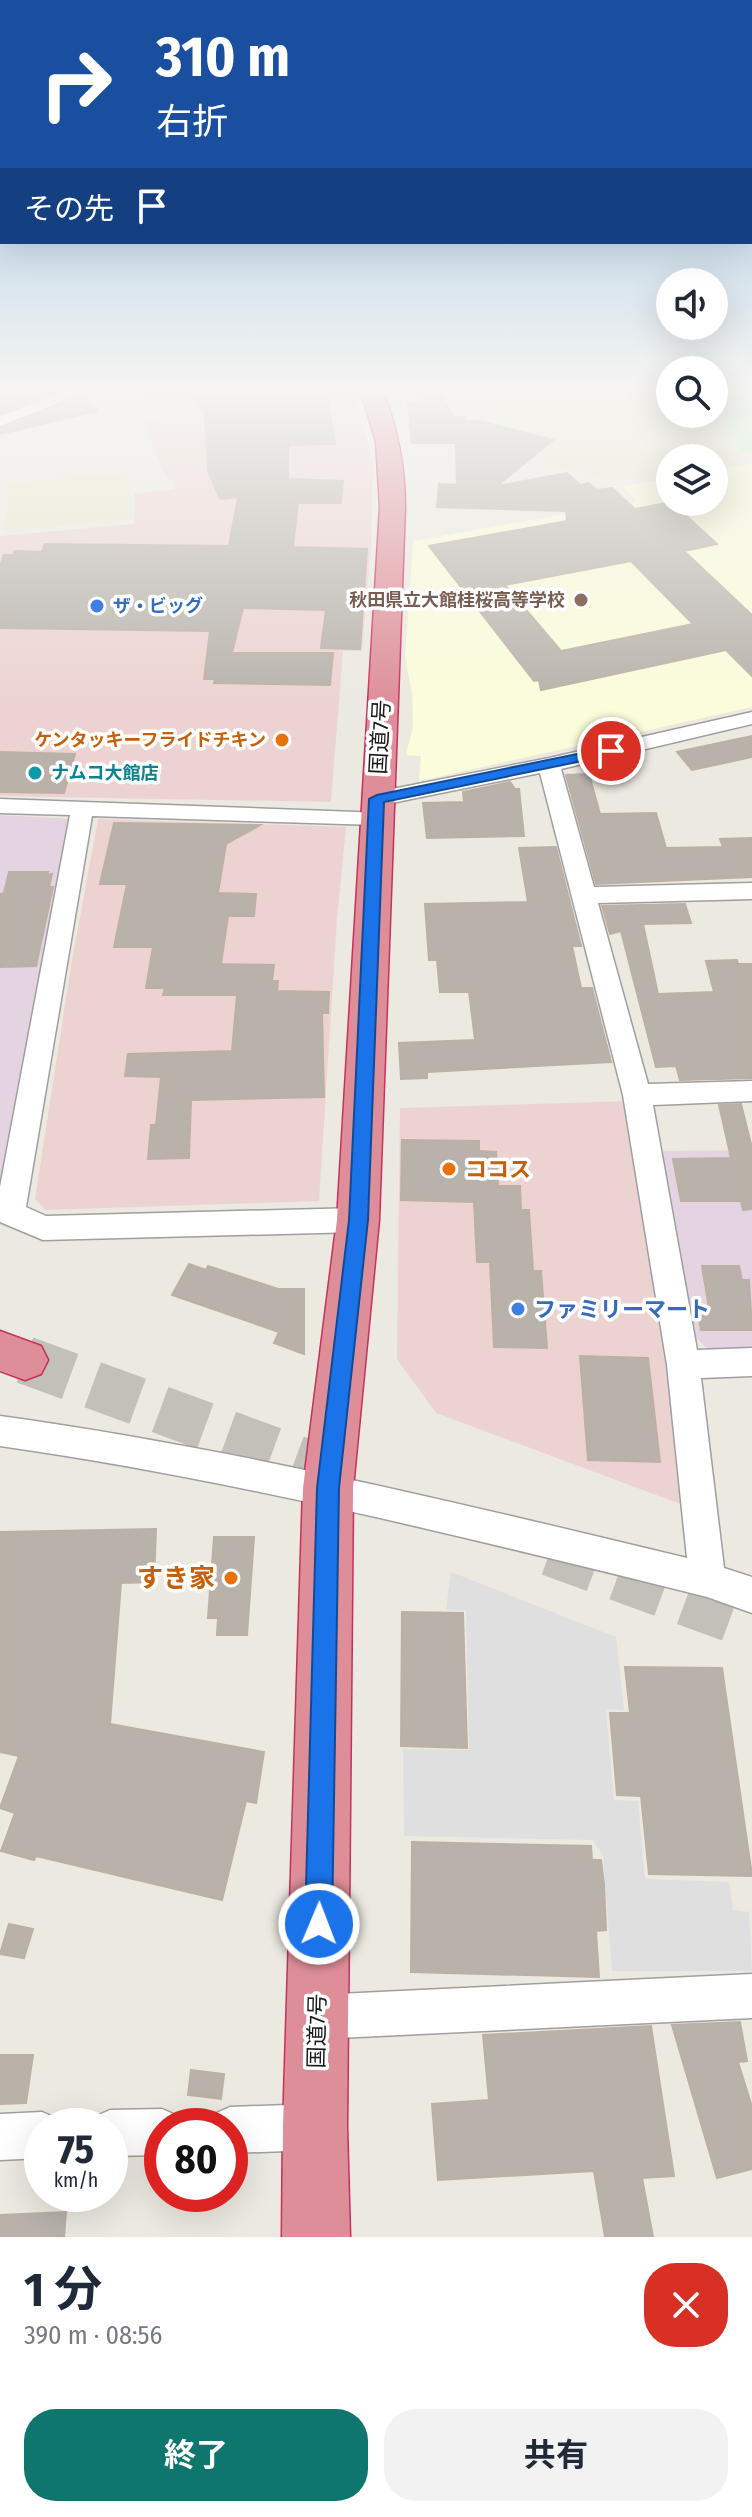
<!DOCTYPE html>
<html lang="ja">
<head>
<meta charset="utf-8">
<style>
  :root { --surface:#fff; --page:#f2f2f3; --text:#1f2937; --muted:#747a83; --accent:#0f766e }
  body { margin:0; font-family:"Fira Sans Condensed","Noto Sans JP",sans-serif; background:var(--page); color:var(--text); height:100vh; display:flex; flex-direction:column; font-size:30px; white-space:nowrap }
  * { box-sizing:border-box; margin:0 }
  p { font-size:26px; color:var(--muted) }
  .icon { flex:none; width:44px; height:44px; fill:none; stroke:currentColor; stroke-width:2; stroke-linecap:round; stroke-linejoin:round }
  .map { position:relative; height:2237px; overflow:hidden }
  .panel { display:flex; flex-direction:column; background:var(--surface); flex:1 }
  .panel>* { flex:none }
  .top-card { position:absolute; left:0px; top:0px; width:752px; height:244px; box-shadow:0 8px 32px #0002; background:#1a4fa0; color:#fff; overflow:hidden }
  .buttons { position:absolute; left:656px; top:268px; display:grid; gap:16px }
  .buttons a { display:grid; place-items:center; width:72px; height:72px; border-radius:50%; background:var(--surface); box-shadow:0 8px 32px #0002; font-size:40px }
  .speed { position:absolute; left:24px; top:2108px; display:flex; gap:16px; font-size:40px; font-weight:700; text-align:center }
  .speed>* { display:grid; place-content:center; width:104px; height:104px; border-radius:50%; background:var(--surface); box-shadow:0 8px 32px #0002; line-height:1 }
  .speed small { font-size:20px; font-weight:400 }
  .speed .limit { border:12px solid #d22; background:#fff; color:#111 }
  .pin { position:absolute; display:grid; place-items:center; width:68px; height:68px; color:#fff; margin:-34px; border:4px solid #fff; border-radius:50%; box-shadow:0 2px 8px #0007 }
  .me { position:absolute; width:88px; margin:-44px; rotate:1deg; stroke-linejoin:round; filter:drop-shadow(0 0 6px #0008) }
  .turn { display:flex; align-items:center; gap:28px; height:168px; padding:0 24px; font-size:36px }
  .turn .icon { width:104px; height:104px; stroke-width:2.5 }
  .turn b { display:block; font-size:56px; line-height:68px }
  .then { display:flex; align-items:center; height:76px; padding:0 24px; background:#0003; gap:16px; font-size:30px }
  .round { display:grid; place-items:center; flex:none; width:84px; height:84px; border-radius:32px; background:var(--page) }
  .headline { display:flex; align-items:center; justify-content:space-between; height:136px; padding:0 24px }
  h1 { font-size:48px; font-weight:700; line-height:60px }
  .primary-button { display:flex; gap:16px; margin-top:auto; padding:16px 24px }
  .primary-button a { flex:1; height:92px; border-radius:32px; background:var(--accent); color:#fff; font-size:32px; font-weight:700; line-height:92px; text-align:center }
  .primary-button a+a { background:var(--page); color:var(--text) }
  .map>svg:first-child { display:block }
  .commercial { fill:#ecd3d1 }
  .industrial { fill:#e4d3e0 }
  .education { fill:#fafcda }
  .farmland { fill:#e6e9cd }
  .park { fill:#c0f4c7 }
  .parking { fill:#dfdfdf }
  .building { fill:#b8b2ab; stroke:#bcb0a5; stroke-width:2; fill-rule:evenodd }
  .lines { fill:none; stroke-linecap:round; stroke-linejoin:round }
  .highway-tunnel { stroke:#c2c0b9; stroke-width:48; stroke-dasharray:48 24; stroke-linecap:butt }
  .minor-casing { stroke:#9f9f9f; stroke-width:3 }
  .highway-casing { stroke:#c6315d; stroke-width:3 }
  .minor { fill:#fff; fill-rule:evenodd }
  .highway { fill:#de8e99; fill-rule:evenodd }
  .route { fill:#1a73e8; stroke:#114b97; stroke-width:2 }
  .education-dot { fill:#8d6e63; stroke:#fff; stroke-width:3 }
  .shop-dot { fill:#3f7fe0; stroke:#fff; stroke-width:3 }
  .food-dot { fill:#e8710a; stroke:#fff; stroke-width:3 }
  .culture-dot { fill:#0f9aa8; stroke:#fff; stroke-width:3 }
  .labels { text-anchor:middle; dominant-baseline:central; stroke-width:7; stroke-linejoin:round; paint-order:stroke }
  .far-education-label { font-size:18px; font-weight:bold; fill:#785e54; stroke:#fff; text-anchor:end }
  .far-shop-label { font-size:18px; font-weight:bold; fill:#366cbe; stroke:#fff; text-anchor:start }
  .far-food-label { font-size:18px; font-weight:bold; fill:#c56008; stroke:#fff; text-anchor:end }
  .far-culture-label { font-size:18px; font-weight:bold; fill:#0d838f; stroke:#fff; text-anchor:start }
  .street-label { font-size:22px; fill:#1b1b1b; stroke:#fff }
  .food-label { font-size:22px; font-weight:bold; fill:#c56008; stroke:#fff; text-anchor:start }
  .shop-label { font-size:22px; font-weight:bold; fill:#366cbe; stroke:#fff; text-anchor:start }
  .near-food-label { font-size:26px; font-weight:bold; fill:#c56008; stroke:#fff; text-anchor:end }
</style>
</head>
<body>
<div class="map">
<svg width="752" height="2237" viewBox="0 0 752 2237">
  <rect width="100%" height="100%" fill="#ece9e1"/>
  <path class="commercial" d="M169,391H353L373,465L371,546L362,651H343L331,802L0,796V536L135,524L134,494L174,489L173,481L166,478L142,420L161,416L146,399L147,395Z
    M98,819L346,827L337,919L319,1201L46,1210L35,1199L71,966Z
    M632,1101L655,1280L683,1505L436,1413L397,1359L400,1108Z"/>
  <path class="industrial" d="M0,815L70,819L0,1221Z
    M752,1150V1353L714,1355L693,1335L659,1151Z"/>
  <path class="education" d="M752,463V707L419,781L421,756L406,755L413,726L412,692L405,658L413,541L637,501L622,486L670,478V502H714V470Z"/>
  <path class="farmland" d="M502,391H670V414H714V403L742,460L714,465V458H670V472L632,479L603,478L545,464L537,458L557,438L479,418Z
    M125,474L133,516L128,520L4,531L9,483Z"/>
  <path class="park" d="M714,391H752V451L741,452L714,401Z"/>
  <path class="parking" d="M451,1572L616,1637L624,1710L606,1709L614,1800L638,1801L645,1879L729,1882L733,1910L749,1912L752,1971H612L603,1856L593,1840L404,1836L403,1749L469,1750L466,1611L446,1609Z"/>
  <path class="building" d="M0,391H56L0,413Z
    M190,391H326L335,444L288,445V479L343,481L341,503H298L293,547L367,549L360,649L321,648L326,610L243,608L232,653H333L330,685L214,683L215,679H204L210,631L0,628V566L4,555H13L15,551L42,552L45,544L229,546L238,497L220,499L208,471L205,412Z
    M415,391H438L454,417H464V421H480L553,440L497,486L567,473L580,485L589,483L597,490L612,488L635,509L671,502L717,544L684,551L752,615V676L726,650L541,690L539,680L534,681L429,546L567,521L566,511L437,507L439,484L457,485L456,443H412L408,403H421ZM631,561L693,624L561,651L505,585Z
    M84,396L98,411L0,434V429Z
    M752,736V757L692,770L677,752Z
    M0,752L75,754L64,793L0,792Z
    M589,774L600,814L656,813L666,848L723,847L720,839L752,838V877L596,884L566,775Z
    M510,782L515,789H519L524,836L427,838L423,803L464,802L463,792Z
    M114,823L260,825L226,844L218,893L256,894L254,916H228L221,964L274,965L272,981H278L277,991L329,992L328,1013H322L324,1097L191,1100L189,1158L148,1159L151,1125H156L161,1077L125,1076L128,1054L232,1051L237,995H163L165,988H146L153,947H114L127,884H100Z
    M556,847L581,946H572L581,988H592L611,1062L427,1072V1078L401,1079L399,1043L475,1040L469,992H440L437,960H429L425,904L528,902L519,848Z
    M9,872H48L47,875L52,874L49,887H53L36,966L0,967V894L4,893Z
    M685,904L691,923L643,924L658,994L714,992L706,961L737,960L738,964H752V1078L680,1080L676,1066L656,1067L621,931L610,934L602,906Z
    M741,1104L752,1148V1209L743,1210L741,1201H681L673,1159L731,1158L719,1105Z
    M402,1140L479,1141V1151L496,1152L498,1186H520L521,1210H529L533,1271H541L547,1348L494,1347L490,1262H477L474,1202L401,1200Z
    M189,1264L206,1270L208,1266L278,1289H304V1354L274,1343L279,1332L172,1295Z
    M702,1266H739L742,1280H749L752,1330H701L697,1308H709Z
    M580,1356L648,1358L660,1462L588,1460Z
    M156,1529L154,1582L121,1583L110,1724L264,1752L256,1803L246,1801L222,1900L36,1856L34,1860L1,1851L15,1813L0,1808L19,1756L0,1752V1532Z
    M214,1537H254L247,1635H217L218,1618H208Z
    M402,1612L463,1613L467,1748L401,1746Z
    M625,1667L722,1668L752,1876L649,1874L641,1796L617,1795L610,1713H630Z
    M412,1842L591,1846L592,1860H601L604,1884L606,1930L596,1931L599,1977L411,1972Z
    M9,1924L33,1929L24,1958L0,1954Z
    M740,2022L747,2061L738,2062L752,2107V2169L717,2178L672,2025Z
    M651,2026L674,2176L642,2178L653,2237H605L594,2171L438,2180L432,2104L489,2100L483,2035Z
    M0,2055H33L26,2103L0,2104Z
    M191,2070L224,2074L221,2099L188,2095Z
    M66,2212L64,2237H0V2215Z"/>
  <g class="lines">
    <path class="highway-tunnel" d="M25,1360L355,1481
      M550,1552L752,1626"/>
    <defs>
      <path id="minor" d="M66,391H89L0,426V416Z
        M752,712V724L561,769L594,887L752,883V899L598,903L648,1084L752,1081V1101L653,1105L697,1350L752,1348V1376L701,1378L724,1568L752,1577V1613L707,1597C473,1539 239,1480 0,1446V1416C232,1448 459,1503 687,1558L667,1365L623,1095L540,773L377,806L369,804L366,799L369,794L377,792L549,758Z
        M0,799L384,813L387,818L384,823L376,825L92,816L26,1207L46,1216L358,1208L369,1212L373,1220L369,1228L358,1232L43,1240L0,1222V1187L70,815L0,813Z
        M752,1974V2018L317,2039L302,2032L295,2017L302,2002L317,1995Z
        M315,2104L331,2111L338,2127L331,2143L315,2150L230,2153V2126H209L214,2114L230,2107Z
        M162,2109L178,2116L182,2126H162V2155L110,2156V2126H90L94,2117L110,2110Z
        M42,2112L58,2119L61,2126H42V2158L0,2160V2114Z"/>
      <path id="highway" d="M361,391H383C398,430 405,466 405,507L379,1220L353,1488L347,2127L350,2237H282L283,2127L303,1488L337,1220L380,507L376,442Z
        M0,1331L41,1346L48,1360L41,1374L25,1380L0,1371Z"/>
    </defs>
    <use href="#minor" class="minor-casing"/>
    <use href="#highway" class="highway-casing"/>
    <use href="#minor" class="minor"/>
    <use href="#highway" class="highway"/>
  </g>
  <linearGradient id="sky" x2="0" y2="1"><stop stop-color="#8dbce1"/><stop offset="0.55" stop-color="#f6f5f2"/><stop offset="1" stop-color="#f6f5f2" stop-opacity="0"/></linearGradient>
  <rect width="752" height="705" fill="url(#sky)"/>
  <path class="route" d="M611,747L616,748V754L384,802L368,1220L339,1488L332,1924L328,1933L319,1937L309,1933L305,1924L317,1488L349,1220L369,799L377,795Z"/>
  <circle class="education-dot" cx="581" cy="600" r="8"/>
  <g class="shop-dot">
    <circle cx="97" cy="606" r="8"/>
    <circle cx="518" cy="1309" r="8"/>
  </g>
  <g class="food-dot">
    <circle cx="282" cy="740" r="8"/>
    <circle cx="449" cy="1169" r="8"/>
    <circle cx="231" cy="1578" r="8"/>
  </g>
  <circle class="culture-dot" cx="35" cy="773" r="8"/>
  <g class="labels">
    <g class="far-education-label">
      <text x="565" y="600">秋田県立大館桂桜高等学校</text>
    </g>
    <g class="far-shop-label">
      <text x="113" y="606">ザ・ビッグ</text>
    </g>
    <g class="far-food-label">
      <text x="266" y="740">ケンタッキーフライドチキン</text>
    </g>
    <g class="far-culture-label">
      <text x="51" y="773">ナムコ大館店</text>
    </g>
    <g class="street-label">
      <text transform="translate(380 737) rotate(-87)">国道7号</text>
      <text transform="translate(317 2031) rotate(-89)">国道7号</text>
    </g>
    <g class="food-label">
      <text x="465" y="1169">ココス</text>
    </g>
    <g class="shop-label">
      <text x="534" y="1309">ファミリーマート</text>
    </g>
    <g class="near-food-label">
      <text x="215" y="1578">すき家</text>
    </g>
  </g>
</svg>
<div class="buttons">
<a><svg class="icon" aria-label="sound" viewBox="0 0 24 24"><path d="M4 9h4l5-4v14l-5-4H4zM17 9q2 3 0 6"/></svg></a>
<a><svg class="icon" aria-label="search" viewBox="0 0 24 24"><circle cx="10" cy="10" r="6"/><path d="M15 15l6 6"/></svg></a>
<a><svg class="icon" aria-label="layers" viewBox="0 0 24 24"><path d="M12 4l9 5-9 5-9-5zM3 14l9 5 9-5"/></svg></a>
</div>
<div class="speed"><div>75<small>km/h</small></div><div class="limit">80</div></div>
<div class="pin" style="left:611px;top:751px;background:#d93025"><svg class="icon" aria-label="arrive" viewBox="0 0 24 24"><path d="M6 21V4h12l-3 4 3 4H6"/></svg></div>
<svg class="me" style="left:319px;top:1924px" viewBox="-20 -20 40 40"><circle r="17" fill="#1a73e8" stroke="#fff" stroke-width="3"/><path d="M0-11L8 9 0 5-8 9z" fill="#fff"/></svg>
<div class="top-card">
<div class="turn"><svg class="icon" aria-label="right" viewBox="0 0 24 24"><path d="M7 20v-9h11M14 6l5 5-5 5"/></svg><div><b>310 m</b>右折</div></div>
<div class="then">その先<svg class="icon" aria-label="arrive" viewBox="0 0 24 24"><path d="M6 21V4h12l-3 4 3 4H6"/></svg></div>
</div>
</div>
<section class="panel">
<div class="headline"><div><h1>1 分</h1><p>390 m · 08:56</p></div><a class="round" style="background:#d93025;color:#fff"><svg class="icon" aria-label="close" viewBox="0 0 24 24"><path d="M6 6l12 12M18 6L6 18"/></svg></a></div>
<div class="primary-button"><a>終了</a><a>共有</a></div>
</section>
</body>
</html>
